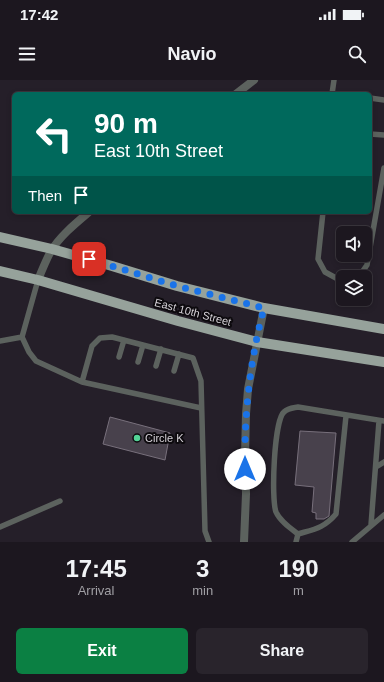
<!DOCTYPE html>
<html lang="en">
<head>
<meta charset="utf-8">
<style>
  :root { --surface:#1c171f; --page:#29242c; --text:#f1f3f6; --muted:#a09fa4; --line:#3a363d; --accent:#0b8043 }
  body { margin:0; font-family:Arial,sans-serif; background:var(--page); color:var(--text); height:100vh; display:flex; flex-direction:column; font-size:15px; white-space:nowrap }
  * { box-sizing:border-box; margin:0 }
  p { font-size:13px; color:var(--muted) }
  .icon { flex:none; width:22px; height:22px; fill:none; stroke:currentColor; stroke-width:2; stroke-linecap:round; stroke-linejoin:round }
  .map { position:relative; height:462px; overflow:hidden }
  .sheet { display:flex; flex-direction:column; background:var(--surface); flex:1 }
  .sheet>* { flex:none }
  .top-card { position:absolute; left:12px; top:12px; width:360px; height:122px; border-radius:6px; box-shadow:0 2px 6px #0003,0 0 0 1px var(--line); background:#00695c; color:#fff; overflow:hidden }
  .tools { position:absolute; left:336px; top:146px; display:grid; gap:8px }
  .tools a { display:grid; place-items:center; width:36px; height:36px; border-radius:6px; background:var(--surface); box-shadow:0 2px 6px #0003,0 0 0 1px var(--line); font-size:20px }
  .pin { position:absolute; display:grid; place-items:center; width:34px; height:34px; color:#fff; margin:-17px; border-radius:8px; box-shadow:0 2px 6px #0006 }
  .me { position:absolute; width:44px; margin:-22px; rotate:0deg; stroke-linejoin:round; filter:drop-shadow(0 0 3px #0008) }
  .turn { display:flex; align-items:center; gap:14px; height:84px; padding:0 16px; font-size:18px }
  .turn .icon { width:52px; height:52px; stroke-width:2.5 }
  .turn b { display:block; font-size:28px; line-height:34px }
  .then { display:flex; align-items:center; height:38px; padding:0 16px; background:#0003; gap:8px; font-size:15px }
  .eta { display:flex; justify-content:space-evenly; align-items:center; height:68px; text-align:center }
  .eta b { font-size:24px; font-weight:700; line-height:28px }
  .cta { display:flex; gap:8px; margin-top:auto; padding:8px 16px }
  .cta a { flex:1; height:46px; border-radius:6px; background:var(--accent); color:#fff; font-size:16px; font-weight:700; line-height:46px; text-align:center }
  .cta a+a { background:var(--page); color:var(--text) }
  .status { display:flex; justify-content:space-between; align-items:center; height:28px; padding:0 20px; background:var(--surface); direction:ltr }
  .status svg { height:11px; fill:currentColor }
  header { display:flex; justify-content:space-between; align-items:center; height:52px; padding:0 16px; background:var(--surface); font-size:18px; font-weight:700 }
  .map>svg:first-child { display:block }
  .building { fill:#48414c; stroke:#78707c }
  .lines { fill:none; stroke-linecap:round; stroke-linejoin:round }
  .service { stroke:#5c625e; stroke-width:5.5 }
  .minor { stroke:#5c625e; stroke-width:8 }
  .primary { stroke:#96a29b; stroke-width:10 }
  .route { stroke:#1a73e8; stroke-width:7; stroke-dasharray:0 12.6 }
  .poi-dot { fill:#53d396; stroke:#0d0a0e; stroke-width:1.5 }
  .labels { text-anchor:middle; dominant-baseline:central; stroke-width:4; stroke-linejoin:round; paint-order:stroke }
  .street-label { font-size:11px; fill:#d4d0d6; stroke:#0d0a0e }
  .poi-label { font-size:11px; fill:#d4d0d6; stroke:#0d0a0e; text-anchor:start }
</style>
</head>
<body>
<div class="status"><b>17:42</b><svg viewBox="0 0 49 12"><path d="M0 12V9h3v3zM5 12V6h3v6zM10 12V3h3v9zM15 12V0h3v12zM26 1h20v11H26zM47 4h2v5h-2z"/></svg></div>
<header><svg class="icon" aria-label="menu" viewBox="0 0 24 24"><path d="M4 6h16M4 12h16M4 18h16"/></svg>Navio<svg class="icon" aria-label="search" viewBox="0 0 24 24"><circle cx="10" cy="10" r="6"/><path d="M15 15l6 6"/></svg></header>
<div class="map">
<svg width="384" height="462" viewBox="0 0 384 462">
  <rect width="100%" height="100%" fill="#251f29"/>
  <path class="building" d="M110,337L170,353L165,380L103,364Z
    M300,351L336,353L329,436L324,439H316V433L312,432L314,407L295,405Z"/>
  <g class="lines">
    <path class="service" d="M332,14L334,0
      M370,18L384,20
      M370,54L384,55
      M323,132L318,179L325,192L336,198L343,199
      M355,197L360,195L367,185L384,88
      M38,200L22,257L29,272L36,281L82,302L92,266L100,258L112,257L193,278L201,301L205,451L209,462
      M0,261L22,257
      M119,277L124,260
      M138,282L143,265
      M156,286L161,269
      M174,291L179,274
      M82,302L201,328
      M376,387L384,382
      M371,445L379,341
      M0,447L60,421
      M298,454C290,448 280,441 276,432C271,419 274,340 284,332C288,328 293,328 298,327L384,341
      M298,454C315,449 324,448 336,434L346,336
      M296,462L298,454
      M352,462L384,435"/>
    <path class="minor" d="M236,14L254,0
      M38,200C42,190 46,180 51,171C60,156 76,143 89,132
      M244,462L246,414L245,376L246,334L248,309L264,228"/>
    <path class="primary" d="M0,157L52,169L112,186L177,206L264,228L384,249
      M0,191L38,200L178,241L257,262L384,282"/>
  </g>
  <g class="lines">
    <path class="route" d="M89,179L177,206L264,228C250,280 244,335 245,389"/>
  </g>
  <circle class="poi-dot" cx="137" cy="358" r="4"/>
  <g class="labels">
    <g class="street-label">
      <text transform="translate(193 232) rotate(15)">East 10th Street</text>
    </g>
    <g class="poi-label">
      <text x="145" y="358">Circle K</text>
    </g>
  </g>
</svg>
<div class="tools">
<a><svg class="icon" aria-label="sound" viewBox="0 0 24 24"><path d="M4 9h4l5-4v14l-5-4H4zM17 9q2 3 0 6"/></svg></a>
<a><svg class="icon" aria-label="layers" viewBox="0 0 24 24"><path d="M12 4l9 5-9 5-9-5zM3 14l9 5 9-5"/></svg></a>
</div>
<div class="pin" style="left:89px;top:179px;background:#d93025"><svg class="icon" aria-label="arrive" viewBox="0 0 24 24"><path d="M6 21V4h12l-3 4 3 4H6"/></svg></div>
<svg class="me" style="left:245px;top:389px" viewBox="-20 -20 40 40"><circle r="19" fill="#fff"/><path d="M0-13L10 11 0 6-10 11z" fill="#1a73e8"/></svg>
<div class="top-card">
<div class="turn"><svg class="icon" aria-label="left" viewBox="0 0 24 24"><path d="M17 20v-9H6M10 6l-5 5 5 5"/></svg><div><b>90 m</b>East 10th Street</div></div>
<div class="then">Then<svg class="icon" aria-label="arrive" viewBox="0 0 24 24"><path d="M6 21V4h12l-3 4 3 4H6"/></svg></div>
</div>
</div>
<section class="sheet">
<div class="eta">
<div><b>17:45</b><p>Arrival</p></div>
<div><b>3</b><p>min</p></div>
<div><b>190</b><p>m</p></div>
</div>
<div class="cta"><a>Exit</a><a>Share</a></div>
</section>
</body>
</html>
